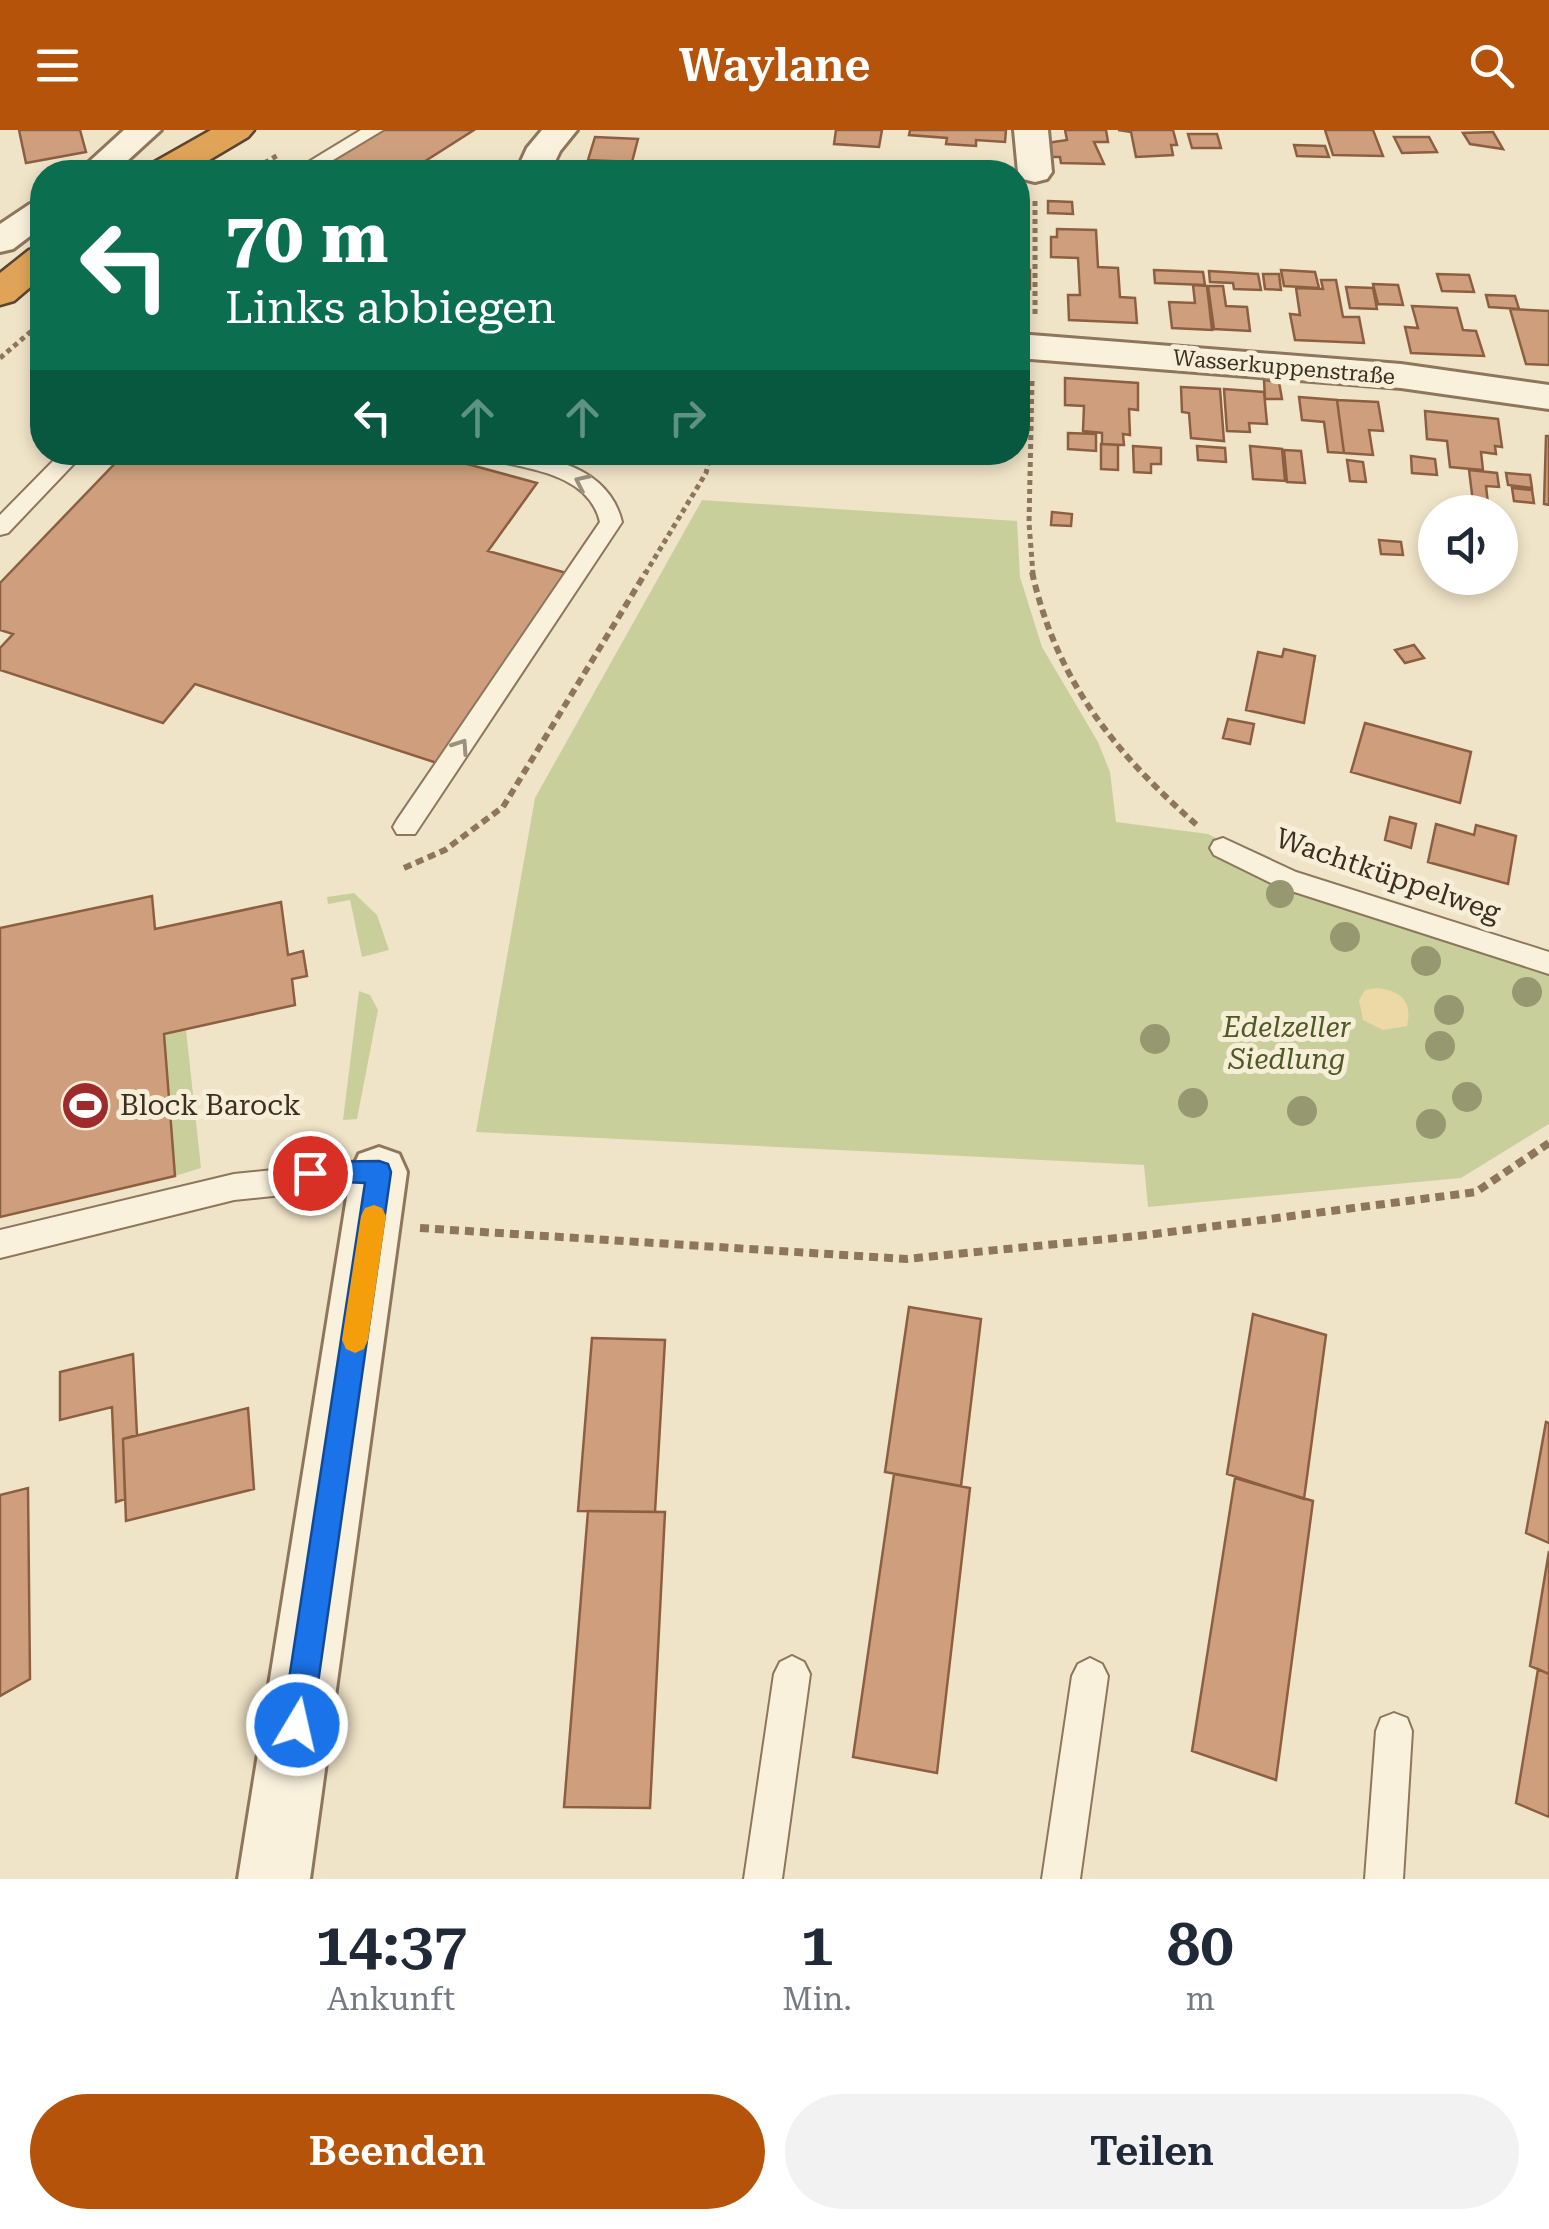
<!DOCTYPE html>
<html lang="de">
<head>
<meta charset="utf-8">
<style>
  :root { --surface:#fff; --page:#f2f2f3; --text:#1f2937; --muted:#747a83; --accent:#b45309 }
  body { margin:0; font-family:"Roboto Serif",serif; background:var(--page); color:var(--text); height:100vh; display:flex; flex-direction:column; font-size:38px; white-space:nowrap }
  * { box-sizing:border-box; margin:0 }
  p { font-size:32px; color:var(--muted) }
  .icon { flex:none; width:55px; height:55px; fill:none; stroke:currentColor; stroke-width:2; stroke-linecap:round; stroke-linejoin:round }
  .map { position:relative; height:1749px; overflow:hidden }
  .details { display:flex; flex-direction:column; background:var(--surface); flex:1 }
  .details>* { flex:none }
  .guide { position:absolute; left:30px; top:30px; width:1000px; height:305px; border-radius:40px; box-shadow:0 5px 15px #0003; background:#0b6e4f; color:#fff; overflow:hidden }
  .controls { position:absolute; left:1418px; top:365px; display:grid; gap:20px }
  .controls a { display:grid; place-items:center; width:100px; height:100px; border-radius:50%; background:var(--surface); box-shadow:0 5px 15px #0003; font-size:50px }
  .pin { position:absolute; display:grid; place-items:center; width:85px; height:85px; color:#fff; margin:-42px; border:5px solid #fff; border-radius:50%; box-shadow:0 2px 10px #0007 }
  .me { position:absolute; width:110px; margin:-55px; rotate:9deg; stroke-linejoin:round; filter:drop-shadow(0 0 8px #0008) }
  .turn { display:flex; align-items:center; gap:35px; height:210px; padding:0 30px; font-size:45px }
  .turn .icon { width:130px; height:130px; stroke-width:2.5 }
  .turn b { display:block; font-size:70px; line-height:85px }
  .lanes { display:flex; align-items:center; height:95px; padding:0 30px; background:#0003; justify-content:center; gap:50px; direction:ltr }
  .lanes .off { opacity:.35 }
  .eta { display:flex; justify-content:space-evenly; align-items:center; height:170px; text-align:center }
  .eta b { font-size:60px; font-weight:600; line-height:70px }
  .cta { display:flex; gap:20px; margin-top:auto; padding:20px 30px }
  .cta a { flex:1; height:115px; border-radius:60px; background:var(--accent); color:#fff; font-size:40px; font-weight:600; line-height:115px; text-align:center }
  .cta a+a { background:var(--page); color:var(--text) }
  header { display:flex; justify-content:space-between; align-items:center; height:130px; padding:0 30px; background:var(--accent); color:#fff; font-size:45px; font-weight:600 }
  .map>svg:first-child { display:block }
  .green { fill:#c9cf9b }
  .sand { fill:#ecd9a5 }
  .building { fill:#cf9f7d; stroke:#8d5f41; stroke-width:2.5 }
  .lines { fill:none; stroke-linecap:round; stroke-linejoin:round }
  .lane-casing { stroke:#8d765c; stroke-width:4 }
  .street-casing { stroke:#8d765c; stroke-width:6 }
  .highway-casing { stroke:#5b4430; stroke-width:5 }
  .path-far2 { stroke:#8d765c; stroke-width:5; stroke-dasharray:5 4; stroke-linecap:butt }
  .path-far1 { stroke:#8d765c; stroke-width:6; stroke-dasharray:8 5; stroke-linecap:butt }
  .path { stroke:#8d765c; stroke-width:8; stroke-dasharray:9 6; stroke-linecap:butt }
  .lane { fill:#faf1dc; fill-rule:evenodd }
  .street { fill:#faf1dc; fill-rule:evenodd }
  .highway { fill:#e0a458; fill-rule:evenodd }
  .tree { fill:#96986f }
  .oneway { stroke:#9c907e }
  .route { fill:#1a73e8; stroke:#114b97; stroke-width:2.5 }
  .slow { fill:#f59e0b }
  .labels { text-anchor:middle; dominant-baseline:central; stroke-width:10; stroke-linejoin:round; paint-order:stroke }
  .far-street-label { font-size:22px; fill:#3d2e20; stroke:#f7eed8 }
  .street-label { font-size:28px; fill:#3d2e20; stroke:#f7eed8 }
  .park-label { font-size:28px; font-style:italic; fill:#4d5a26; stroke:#f7eed8 }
  .poi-label { font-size:28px; fill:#3d2e20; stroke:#f7eed8; text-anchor:start }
</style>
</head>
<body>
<header><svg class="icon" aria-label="menu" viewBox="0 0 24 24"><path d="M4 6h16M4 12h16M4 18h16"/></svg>Waylane<svg class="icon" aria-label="search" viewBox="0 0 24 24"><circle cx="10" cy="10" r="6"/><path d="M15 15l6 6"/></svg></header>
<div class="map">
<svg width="1549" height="1749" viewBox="0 0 1549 1749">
  <rect width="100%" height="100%" fill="#f0e4c8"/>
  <path class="green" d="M702,370L1017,391L1020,447L1042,517L1098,612L1110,642L1116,692L1208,704L1342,771L1549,842V994L1461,1048L1148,1077L1144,1035L476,1002L535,668Z
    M354,763L377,785L389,820L362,827L350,770L328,774L327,767Z
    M359,861L370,865L378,880L357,989L343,990Z
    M186,900L201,1038L175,1046L164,904Z"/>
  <path class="sand" d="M1376,858C1400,860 1413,871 1407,896L1383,900L1363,890L1359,870L1365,860Z"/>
  <path class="building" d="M19,0H80L86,22L26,33Z
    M382,0H474L408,42H315Z
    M836,0H882L879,17L834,14Z
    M910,0H1006L1005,12L976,10V16L946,14L947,8L909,5Z
    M1065,0H1106L1108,12H1094L1104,34L1061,33L1060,27H1042L1040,14L1067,10Z
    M1118,0H1173L1177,15H1171L1173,25L1136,27L1131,2Z
    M1325,0H1373L1383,26L1333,25Z
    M1493,2L1503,19L1470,14L1463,3Z
    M1188,4H1217L1221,18H1192Z
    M595,7L638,9L632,32L588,30Z
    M1394,7H1429L1437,22L1402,23Z
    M1294,15L1325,16L1329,27L1297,26Z
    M589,32L634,34L632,42H587Z
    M1048,71L1072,72L1073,84L1048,83Z
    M1057,99L1096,100L1098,137L1118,138L1120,167L1135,168L1137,193L1069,190L1068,165H1080L1078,128L1051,127V107H1057Z
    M1018,139L1030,140V159H1018Z
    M1154,140L1203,142L1205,155L1155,153Z
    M1281,140L1315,142L1319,158L1284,156Z
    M1209,141L1258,144L1261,160L1234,159L1233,153L1210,152Z
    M1263,144H1279L1281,160L1265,159Z
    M1437,144L1469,145L1474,162L1442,161Z
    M1321,150H1336L1343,187H1359L1364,213L1295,210L1290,184L1300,185L1296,158L1323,159Z
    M1373,154L1398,155L1403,175L1378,174Z
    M1193,155L1207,156L1212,200L1172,198L1169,172L1195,173Z
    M1208,156H1223L1226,176L1247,177L1250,201L1214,199Z
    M1346,157L1373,158L1377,179L1350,178Z
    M1486,165L1515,166L1519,179L1489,177Z
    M1412,176L1457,178L1463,200L1476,201L1484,226L1411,223L1405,197L1418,198Z
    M1510,179L1549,181V235L1526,234Z
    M1065,248L1138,253V280L1129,279L1130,305L1123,304L1124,315L1102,314V303L1083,301L1084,276L1065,275Z
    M1264,250L1279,252L1282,269H1265Z
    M1181,257L1220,259L1224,311L1191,308L1189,283L1182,282Z
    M1224,259L1264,262L1267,294L1249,293L1250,302L1227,301Z
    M1299,267L1337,270L1344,323L1328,322L1324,292L1302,290Z
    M1337,270L1378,272L1383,301L1369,300L1373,325L1344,323Z
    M1425,281L1498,289L1502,317L1495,316L1496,324L1481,322L1483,340L1450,337L1447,311L1427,309Z
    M1068,303L1096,304V321L1068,319Z
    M1546,306H1549V375L1544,374Z
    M1101,314L1118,315V340L1101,339Z
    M1133,316L1161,318V334H1151V343L1134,342Z
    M1197,316L1225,318L1226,332L1198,330Z
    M1250,316L1282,319L1285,351L1253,349Z
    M1284,320L1301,321L1305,353L1287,352Z
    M126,322H423L537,353L488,421L570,444L440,634L195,554L163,593L0,540V518L13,504L0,500V453Z
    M1411,326L1435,329L1437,345L1412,343Z
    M1347,330L1363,332L1366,352L1350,351Z
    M1469,340L1497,343L1499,357L1486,356L1488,374L1473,372Z
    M1506,343L1530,345L1532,358L1508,355Z
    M1512,358L1532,360L1534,373L1514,371Z
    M1052,382L1072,384L1071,396L1051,395Z
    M1379,410L1401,412L1403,425L1381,424Z
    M1414,515L1424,528L1405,533L1395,520Z
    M1284,519L1315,526L1304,593L1246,580L1258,522L1282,527Z
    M1228,589L1254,594L1250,614L1223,608Z
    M1365,593L1471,622L1460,673L1351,642Z
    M1390,687L1416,694L1411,718L1385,710Z
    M1436,694L1474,705L1476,695L1516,706L1508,754L1428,732Z
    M152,766L155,799L281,772L288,825L303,821L307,846L292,849L295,875L164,904L175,1046L0,1087V798Z
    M909,1177L981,1189L961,1356L885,1342Z
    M1253,1184L1326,1205L1304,1369L1227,1344Z
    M592,1208L665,1210L655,1382L578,1381Z
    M133,1224L137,1305L123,1309L125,1369L116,1372L112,1277L60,1290V1242Z
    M248,1278L254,1359L126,1391L123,1309Z
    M1546,1292L1549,1293V1413L1526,1403Z
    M894,1344L970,1358L937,1643L853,1627Z
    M1235,1348L1313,1371L1276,1650L1192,1621Z
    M28,1358L30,1549L0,1566V1365Z
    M588,1381L665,1382L650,1678L564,1677Z
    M1549,1421V1544L1530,1536Z
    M1538,1539L1549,1544V1687L1516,1673Z"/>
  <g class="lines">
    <defs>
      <path id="lane" d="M361,0H383L313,42H292Z
        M62,322H85L8,403L0,405V385Z
        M478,322C532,322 607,330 622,392L415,704H397L393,697L397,690L600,392C588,341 523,339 481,327Z
        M1223,708L1296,742L1549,822V844L1279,757L1214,725L1210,718L1214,711Z
        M379,1029L389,1033L394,1042L389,1051L379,1055L234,1070L0,1128V1100L234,1044Z
        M792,1526L804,1532L810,1544L782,1749H744L774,1544L780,1532Z
        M1090,1528L1102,1534L1108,1546L1080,1749H1042L1072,1546L1078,1534Z
        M1394,1583L1407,1588L1412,1601L1403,1749H1365L1376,1601L1381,1588Z"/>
      <path id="street" d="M124,0H161L115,42H78Z
        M542,0H577L560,21L550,42H516L527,18Z
        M1014,0H1048L1052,42L1047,49L1035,52L1023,49L1018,42Z
        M42,70V97L13,119L0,122V94L30,74Z
        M1018,204L1401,234L1549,255V279L1401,258L1018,228Z
        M379,1017L399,1024L407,1042L310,1749H238L351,1042L359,1024Z"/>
      <path id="highway" d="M211,0H254L248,7L189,42H146L151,34Z
        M42,117V147L14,171L0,175V143L29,120Z"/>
    </defs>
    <use href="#lane" class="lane-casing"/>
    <use href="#street" class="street-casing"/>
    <use href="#highway" class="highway-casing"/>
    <path class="path-far2" d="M249,42L278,25
      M1035,71V184
      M0,228L42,192
      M1032,251L1029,393L1033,444
      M645,444L706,343L711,322"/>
    <path class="path-far1" d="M1032,442C1057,553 1116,624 1199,697
      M404,738L445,720L503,677L646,442"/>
    <path class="path" d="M420,1098L906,1129L1147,1105L1476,1062L1549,1013"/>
    <use href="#lane" class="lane"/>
    <use href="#street" class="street"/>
    <use href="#highway" class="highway"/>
  </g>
  <g class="tree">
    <circle cx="1280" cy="764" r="14"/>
    <circle cx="1345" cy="807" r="15"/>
    <circle cx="1426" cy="831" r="15"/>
    <circle cx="1527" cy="862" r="15"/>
    <circle cx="1449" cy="880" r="15"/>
    <circle cx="1155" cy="909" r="15"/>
    <circle cx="1440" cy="916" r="15"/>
    <circle cx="1467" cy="967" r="15"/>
    <circle cx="1193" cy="973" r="15"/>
    <circle cx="1302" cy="981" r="15"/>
    <circle cx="1431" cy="994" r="15"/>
  </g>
  <defs><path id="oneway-chevron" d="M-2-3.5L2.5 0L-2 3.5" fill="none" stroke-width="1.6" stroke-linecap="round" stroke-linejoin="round" transform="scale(2.5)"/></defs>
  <g class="oneway">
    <use href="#oneway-chevron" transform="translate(582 352) rotate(-155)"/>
    <use href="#oneway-chevron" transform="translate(461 616) rotate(-56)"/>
  </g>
  <path class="route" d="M379,1031L388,1034L391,1042L312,1595L308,1605L297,1610L287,1605L282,1595L365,1053L302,1050L298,1043L302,1035L310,1032Z"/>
  <path class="slow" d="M374,1075L382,1078L386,1086L368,1210L364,1219L355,1223L346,1219L342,1210L361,1086L365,1078Z"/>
  <defs>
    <symbol id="stadium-disc" viewBox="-11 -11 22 22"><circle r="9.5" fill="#9e2a2b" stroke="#f7eed8"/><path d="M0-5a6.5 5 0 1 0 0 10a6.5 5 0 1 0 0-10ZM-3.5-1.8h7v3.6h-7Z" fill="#fff"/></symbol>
  </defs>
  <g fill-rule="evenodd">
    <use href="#stadium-disc" x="58" y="948" width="55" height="55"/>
  </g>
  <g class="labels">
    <g class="far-street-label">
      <text transform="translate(1284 237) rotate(5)">Wasserkuppenstraße</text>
    </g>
    <g class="street-label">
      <text transform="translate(1388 745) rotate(19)">Wachtküppelweg</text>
    </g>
    <g class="park-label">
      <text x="1287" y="897">Edelzeller<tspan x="1287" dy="32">Siedlung</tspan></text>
    </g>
    <g class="poi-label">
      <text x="120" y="975">Block Barock</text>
    </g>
  </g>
</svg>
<div class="controls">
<a><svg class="icon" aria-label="sound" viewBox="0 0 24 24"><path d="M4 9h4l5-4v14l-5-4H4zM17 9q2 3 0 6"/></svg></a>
</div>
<div class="pin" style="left:310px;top:1043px;background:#d93025"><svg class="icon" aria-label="arrive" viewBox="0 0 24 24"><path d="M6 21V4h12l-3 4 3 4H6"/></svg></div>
<svg class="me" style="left:297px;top:1595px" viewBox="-20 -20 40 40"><circle r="17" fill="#1a73e8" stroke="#fff" stroke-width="3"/><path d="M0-11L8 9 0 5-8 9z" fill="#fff"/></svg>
<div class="guide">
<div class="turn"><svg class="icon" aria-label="left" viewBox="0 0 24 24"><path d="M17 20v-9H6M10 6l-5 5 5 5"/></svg><div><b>70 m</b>Links abbiegen</div></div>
<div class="lanes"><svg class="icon" aria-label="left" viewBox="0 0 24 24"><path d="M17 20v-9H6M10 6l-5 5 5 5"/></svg><svg class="icon off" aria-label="ahead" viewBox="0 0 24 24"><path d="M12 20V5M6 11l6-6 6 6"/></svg><svg class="icon off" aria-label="ahead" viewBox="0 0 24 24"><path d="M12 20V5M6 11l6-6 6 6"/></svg><svg class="icon off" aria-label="right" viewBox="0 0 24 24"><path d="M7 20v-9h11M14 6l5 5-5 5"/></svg></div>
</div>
</div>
<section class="details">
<div class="eta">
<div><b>14:37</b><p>Ankunft</p></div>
<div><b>1</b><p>Min.</p></div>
<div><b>80</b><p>m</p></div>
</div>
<div class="cta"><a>Beenden</a><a>Teilen</a></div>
</section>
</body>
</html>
